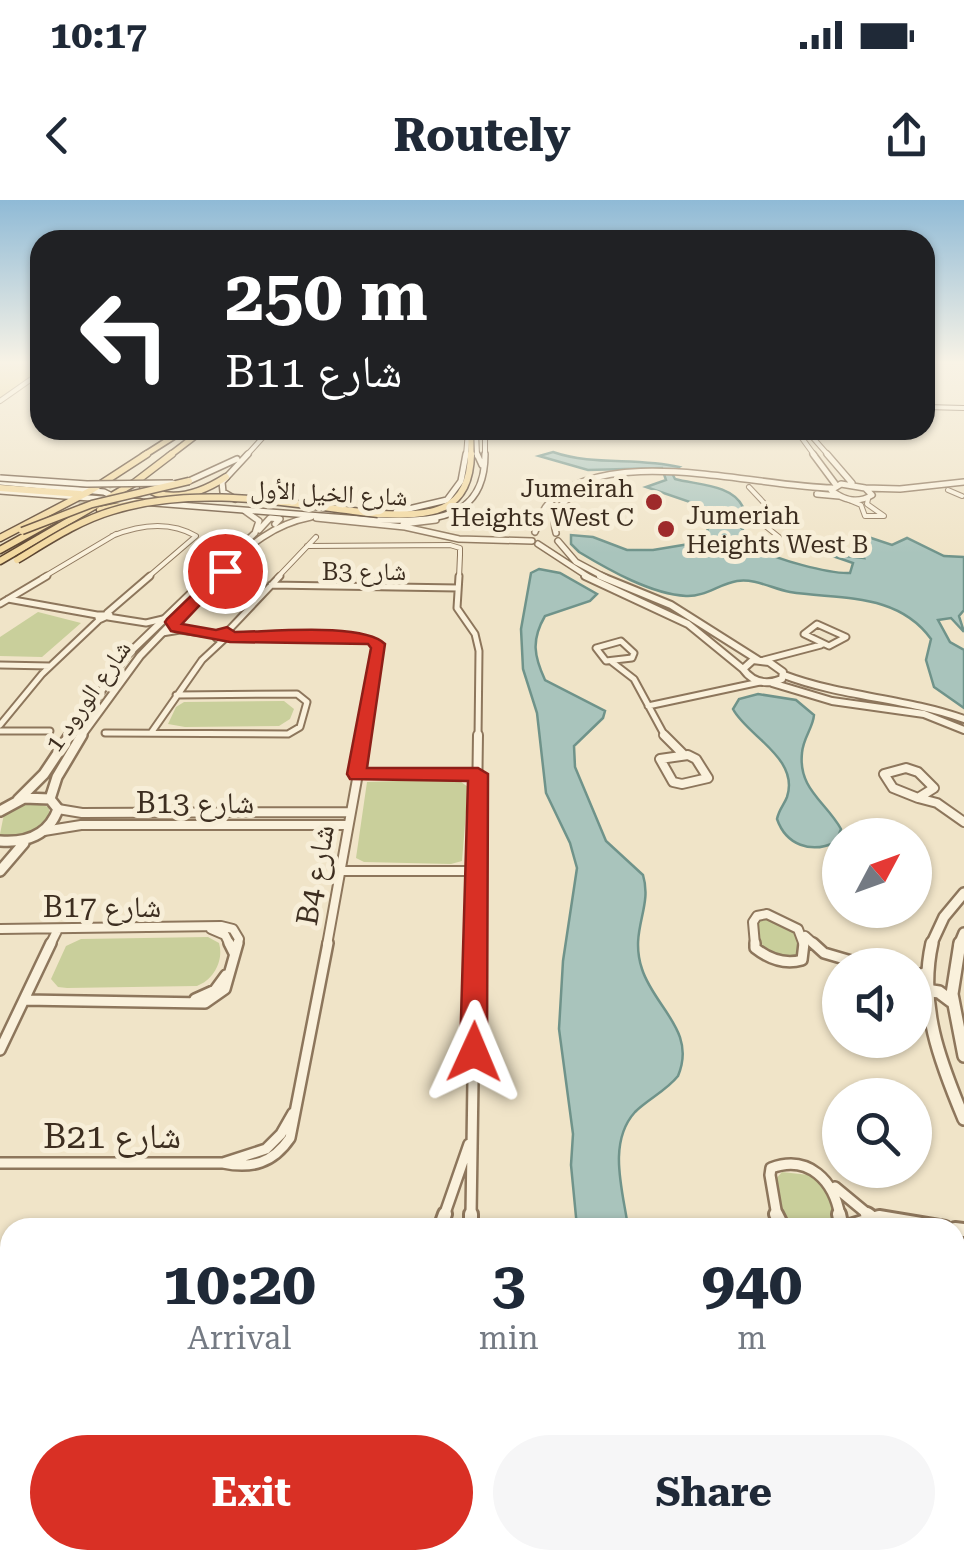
<!DOCTYPE html>
<html lang="en">
<head>
<meta charset="utf-8">
<style>
  :root { --surface:#fff; --page:#f6f6f7; --text:#1f2937; --muted:#747a83; --accent:#d93025 }
  body { margin:0; font-family:"Roboto Serif","Noto Naskh Arabic",serif; background:var(--page); color:var(--text); height:100vh; display:flex; flex-direction:column; font-size:38px; white-space:nowrap }
  * { box-sizing:border-box; margin:0 }
  p { font-size:32px; color:var(--muted) }
  .icon { flex:none; width:55px; height:55px; fill:none; stroke:currentColor; stroke-width:2; stroke-linecap:round; stroke-linejoin:round }
  .map { position:relative; flex:1; overflow:hidden }
  .details { position:absolute; left:0px; top:1018px; width:965px; height:352px; display:flex; flex-direction:column; background:var(--surface); border-radius:30px 30px 0 0; box-shadow:0 2px 8px #0004 }
  .details>* { flex:none }
  .hud { position:absolute; left:30px; top:30px; width:905px; height:210px; border-radius:30px; box-shadow:0 2px 8px #0004; background:#202124; color:#fff; overflow:hidden }
  .needle { width:65px; rotate:49deg }
  .buttons { position:absolute; left:822px; top:618px; display:grid; gap:20px }
  .buttons a { display:grid; place-items:center; width:110px; height:110px; border-radius:50%; background:var(--surface); box-shadow:0 2px 8px #0004; font-size:50px }
  .pin { position:absolute; display:grid; place-items:center; width:85px; height:85px; color:#fff; margin:-42px; border:5px solid #fff; border-radius:50%; box-shadow:0 2px 10px #0007 }
  .me { position:absolute; width:110px; margin:-55px; rotate:1deg; stroke-linejoin:round; filter:drop-shadow(0 0 8px #0008) }
  .turn { display:flex; align-items:center; gap:35px; height:210px; padding:0 30px; font-size:45px }
  .turn .icon { width:130px; height:130px; stroke-width:2.5 }
  .turn b { display:block; font-size:70px; line-height:85px }
  .eta { display:flex; justify-content:space-evenly; align-items:center; height:170px; text-align:center }
  .eta b { font-size:60px; font-weight:700; line-height:70px }
  .action { display:flex; gap:20px; margin-top:auto; padding:20px 30px }
  .action a { flex:1; height:115px; border-radius:60px; background:var(--accent); color:#fff; font-size:40px; font-weight:700; line-height:115px; text-align:center }
  .action a+a { background:var(--page); color:var(--text) }
  .status { display:flex; justify-content:space-between; align-items:center; height:70px; padding:0 50px; background:var(--surface); direction:ltr }
  .status svg { height:28px; fill:currentColor }
  header { display:flex; justify-content:space-between; align-items:center; height:130px; padding:0 30px; background:var(--surface); font-size:45px; font-weight:700 }
  .map>svg:first-child { display:block }
  .green { fill:#c9cf9b }
  .sand { fill:#ecd9a5 }
  .water { fill:#a9c4bc; stroke:#6f938a; stroke-width:2.5 }
  .lines { fill:none; stroke-linecap:round; stroke-linejoin:round }
  .primary-tunnel { stroke:#ccc0a6; stroke-width:6; stroke-dasharray:6 2.5; stroke-linecap:butt }
  .minor-far4-casing { stroke:#8d765c; stroke-width:6 }
  .minor-far3-casing { stroke:#8d765c; stroke-width:9 }
  .minor-far2-casing { stroke:#8d765c; stroke-width:12 }
  .minor-far1-casing { stroke:#8d765c; stroke-width:14 }
  .minor-casing { stroke:#8d765c; stroke-width:18 }
  .tertiary-far4-casing { stroke:#8d765c; stroke-width:6 }
  .tertiary-far3-casing { stroke:#8d765c; stroke-width:8 }
  .tertiary-far2-casing { stroke:#8d765c; stroke-width:10 }
  .tertiary-far1-casing { stroke:#8d765c; stroke-width:14 }
  .tertiary-casing { stroke:#8d765c; stroke-width:16 }
  .secondary-far1-casing { stroke:#6f573f; stroke-width:6 }
  .secondary-casing { stroke:#6f573f; stroke-width:8 }
  .primary-far1-casing { stroke:#5b4430; stroke-width:8 }
  .primary-casing { stroke:#5b4430; stroke-width:9 }
  .minor-far4 { stroke:#faf1dc; stroke-width:4 }
  .minor-far3 { stroke:#faf1dc; stroke-width:5 }
  .minor-far2 { stroke:#faf1dc; stroke-width:8 }
  .minor-far1 { stroke:#faf1dc; stroke-width:9 }
  .minor { stroke:#faf1dc; stroke-width:12 }
  .tertiary-far4 { stroke:#faf1dc; stroke-width:4 }
  .tertiary-far3 { stroke:#faf1dc; stroke-width:5 }
  .tertiary-far2 { stroke:#faf1dc; stroke-width:6 }
  .tertiary-far1 { stroke:#faf1dc; stroke-width:9 }
  .tertiary { stroke:#faf1dc; stroke-width:11 }
  .secondary-far1 { stroke:#faf1dc; stroke-width:4 }
  .secondary { stroke:#faf1dc; stroke-width:5 }
  .primary-far1 { stroke:#f3d9a0; stroke-width:5 }
  .primary { stroke:#f3d9a0; stroke-width:6 }
  .secondary-bridge-casing { stroke:#6f573f; stroke-width:8; stroke-linecap:butt }
  .primary-bridge-casing { stroke:#5b4430; stroke-width:9; stroke-linecap:butt }
  .secondary-bridge { stroke:#faf1dc; stroke-width:5 }
  .primary-bridge { stroke:#f3d9a0; stroke-width:6 }
  .route { fill:#d93025; stroke:#8d1f18; stroke-width:2.5 }
  .poi-dot { fill:#9e2a2b; stroke:#f7eed8; stroke-width:4 }
  .labels { text-anchor:middle; dominant-baseline:central; stroke-width:10; stroke-linejoin:round; paint-order:stroke }
  .far-poi-label { font-size:25px; fill:#3d2e20; stroke:#f7eed8; text-anchor:end }
  .far-street-label { font-size:25px; fill:#3d2e20; stroke:#f7eed8 }
  .street-label { font-size:30px; fill:#3d2e20; stroke:#f7eed8 }
  .near-street-label { font-size:35px; fill:#3d2e20; stroke:#f7eed8 }
</style>
</head>
<body>
<div class="status"><b>10:17</b><svg viewBox="0 0 49 12"><path d="M0 12V9h3v3zM5 12V6h3v6zM10 12V3h3v9zM15 12V0h3v12zM26 1h20v11H26zM47 4h2v5h-2z"/></svg></div>
<header><svg class="icon" aria-label="back" viewBox="0 0 24 24"><path d="M15 5l-7 7 7 7"/></svg>Routely<svg class="icon" aria-label="share" viewBox="0 0 24 24"><path d="M12 15V3M7 8l5-5 5 5M5 13v7h14v-7"/></svg></header>
<div class="map">
<svg width="964" height="1368" viewBox="0 0 964 1368">
  <rect width="100%" height="100%" fill="#f0e4c8"/>
  <path class="green" d="M38,412L81,423L42,457L0,456V437Z
    M284,501L294,509L290,519L279,526L185,527L168,524L176,507L184,502Z
    M457,579L468,587L462,661L451,664L364,662L356,658L367,582Z
    M29,602L49,607V619C36,634 19,642 0,634L4,614Z
    M762,718L793,726L800,734L796,758L763,751L755,742L758,722Z
    M208,737L219,743C224,760 214,780 197,786L67,788L58,787L51,779L66,746L81,739Z
    M782,972L818,976L828,988L836,1027H787L783,1023L774,981Z"/>
  <path class="sand" d="M0,161H40V172L0,198Z"/>
  <path class="water" d="M553,252C593,266 637,257 679,267L671,271L675,279C697,285 732,284 743,307L737,322C743,329 750,342 756,347C771,359 831,374 850,373L853,363L827,354L864,358L859,347L871,338L892,345L907,338L944,356L964,357V410L959,416L964,432L951,418L938,420L950,442L964,450V508L934,487L926,460L931,439C897,392 840,400 790,392C773,389 755,378 737,381C719,384 705,397 686,396C651,394 609,370 579,352L571,344V335L593,337L627,350H653L689,344L707,332L709,323L693,303L646,287L666,280L662,268L588,270L539,256Z
    M539,369L560,373L597,394L590,401L545,416C531,440 534,456 545,480L605,511L603,518L574,546L575,567L606,641L643,675C653,708 629,730 642,769C654,807 697,831 678,876C666,891 648,899 635,912C607,943 623,991 628,1027H577L571,965L573,934L559,829L563,761L577,668L570,643L546,593L537,513L523,469L521,429L531,373Z
    M758,494L796,500L814,515C813,528 803,538 802,553C798,589 826,602 841,629L836,642C811,654 786,645 777,619C779,609 784,605 787,597C800,558 746,535 733,509L739,499Z"/>
  <g class="lines">
    <path class="primary-tunnel" d="M79,304L118,281"/>
    <defs>
      <path id="minor-far4" d="M0,201L40,173
        M749,287L764,303V325L779,337
        M948,290L962,296
        M849,300L861,305L865,316H884L867,304L868,299
        M112,336C139,325 170,321 196,336L147,378
        M307,346L450,345L460,348V355
        M42,378L116,334
        M277,378L316,337
        M459,378L460,355"/>
      <path id="minor-far3" d="M459,376L457,408L475,434L479,451L478,538
        M271,385L458,388
        M8,399L97,415
        M0,404L47,376
        M107,413L150,376
        M97,415H110L99,420Z
        M108,417L146,423L163,419
        M817,424L846,437L829,446L804,434Z
        M227,432L280,376
        M162,433L180,430L217,435
        M230,437H357L373,441L380,450L364,538
        M621,441L634,453L632,458L606,461L596,448Z
        M764,460L821,445
        M612,462L634,479L666,538
        M0,465L50,466
        M648,506L760,482
        M0,525L42,474L99,420
        M0,531H50
        M105,533L288,534L300,527L307,502L297,494L176,495
        M151,533L202,460L231,433H219L216,438L220,440"/>
      <path id="minor-far2" d="M664,535L683,554
        M688,555L696,559L708,578L682,584L673,582L660,559Z
        M906,568L918,572L934,588L918,598L893,588L884,574Z
        M356,574H478
        M918,598L937,603L964,622
        M58,609L82,613L350,612
        M44,631L81,625H347
        M339,671H476
        M0,729L221,726L233,729L239,739L237,745
        M211,729L225,735L230,745
        M805,736L815,745
        M50,745L58,729
        M327,745L365,535
        M475,745L478,535
        M755,745L753,722L757,716L767,714L798,729L804,745"/>
      <path id="minor-far1" d="M229,743L234,753
        M755,743V748C769,759 784,765 802,760L804,743
        M813,743L824,753L865,765
        M915,776L927,772
        M195,799L215,790L226,775
        M24,800L205,803L225,789L238,743
        M0,850L51,743
        M0,963H223L266,949L281,934L293,913
        M223,963C252,969 273,963 290,938L328,743
        M835,987L870,1016
        M444,1016L469,944
        M471,1016L475,743
        M777,1016L770,975L771,968C809,954 834,981 840,1016"/>
      <path id="minor" d="M776,1014L783,1028
        M839,1014L842,1028
        M867,1014L870,1016
        M440,1028L445,1014
        M471,1028V1014
        M843,1028L879,1017L945,1028
        M955,1029L964,1030
        M0,1203H10
        M465,1360V1368"/>
      <path id="tertiary-far4" d="M796,230L815,256
        M806,230L829,256"/>
      <path id="tertiary-far3" d="M813,254L836,285
        M827,254L852,283
        M841,284L865,288L872,295C858,304 843,300 831,290Z
        M865,288L900,289L964,282
        M817,294L839,296
        M316,318L405,327L459,339L532,341
        M403,324L436,320
        M259,330L270,318L280,319L275,324
        M535,332C539,323 541,311 548,304C605,242 756,287 832,288
        M556,333C548,305 572,295 594,286
        M558,341L576,362L606,378
        M538,344L590,378
        M206,378L255,333L259,321L245,311
        M214,378C245,350 269,325 311,317"/>
      <path id="tertiary-far2" d="M585,376L688,424L743,469
        M600,376L671,405L758,460
        M753,460L769,462L783,472L782,479C767,485 753,483 743,469Z
        M784,475C842,497 905,498 964,519
        M772,483L832,501L924,514L964,530
        M68,538L126,456L209,376
        M80,538L140,456L217,376"/>
      <path id="tertiary-far1" d="M18,600L44,574L70,535
        M0,611L24,598L50,599
        M0,641C26,643 49,635 58,609L50,599L57,577L82,535
        M0,671L24,643
        M931,745L944,717L964,693
        M959,745L964,733"/>
      <path id="tertiary" d="M932,743C918,805 940,862 964,919
        M960,743L952,794L964,856
        M926,790L939,792L951,801"/>
      <path id="secondary-far1" d="M925,207L964,208
        M476,230L477,256
        M485,230V256
        M246,256L265,235
        M466,256L468,230"/>
      <path id="secondary" d="M477,254L482,265
        M189,281L237,259
        M0,282L104,292L110,295L108,299
        M0,291L373,320C428,321 485,324 485,254
        M235,299L223,292L222,282L248,254
        M396,312L447,300L461,281L466,254"/>
      <path id="primary-far1" d="M143,256L184,230
        M169,256L203,230
        M471,256V230"/>
      <path id="primary" d="M143,286C169,305 201,293 226,277
        M0,288L80,294
        M100,310L140,302
        M378,314C429,316 470,315 471,254
        M0,338L90,291L147,254
        M0,350L54,320
        M0,361L134,283L172,254"/>
    </defs>
    <use href="#minor-far4" class="minor-far4-casing"/>
    <use href="#minor-far3" class="minor-far3-casing"/>
    <use href="#minor-far2" class="minor-far2-casing"/>
    <use href="#minor-far1" class="minor-far1-casing"/>
    <use href="#minor" class="minor-casing"/>
    <use href="#tertiary-far4" class="tertiary-far4-casing"/>
    <use href="#tertiary-far3" class="tertiary-far3-casing"/>
    <use href="#tertiary-far2" class="tertiary-far2-casing"/>
    <use href="#tertiary-far1" class="tertiary-far1-casing"/>
    <use href="#tertiary" class="tertiary-casing"/>
    <use href="#secondary-far1" class="secondary-far1-casing"/>
    <use href="#secondary" class="secondary-casing"/>
    <use href="#primary-far1" class="primary-far1-casing"/>
    <use href="#primary" class="primary-casing"/>
    <use href="#minor-far4" class="minor-far4"/>
    <use href="#minor-far3" class="minor-far3"/>
    <use href="#minor-far2" class="minor-far2"/>
    <use href="#minor-far1" class="minor-far1"/>
    <use href="#minor" class="minor"/>
    <use href="#tertiary-far4" class="tertiary-far4"/>
    <use href="#tertiary-far3" class="tertiary-far3"/>
    <use href="#tertiary-far2" class="tertiary-far2"/>
    <use href="#tertiary-far1" class="tertiary-far1"/>
    <use href="#tertiary" class="tertiary"/>
    <use href="#secondary-far1" class="secondary-far1"/>
    <use href="#secondary" class="secondary"/>
    <use href="#primary-far1" class="primary-far1"/>
    <use href="#primary" class="primary"/>
    <defs>
      <path id="secondary-bridge" d="M0,278L87,284L173,283"/>
      <path id="primary-bridge" d="M22,331L92,304L189,281
        M17,360C47,342 78,321 112,311C199,284 290,304 378,314"/>
    </defs>
    <use href="#secondary-bridge" class="secondary-bridge-casing"/>
    <use href="#primary-bridge" class="primary-bridge-casing"/>
    <use href="#secondary-bridge" class="secondary-bridge"/>
    <use href="#primary-bridge" class="primary-bridge"/>
  </g>
  <linearGradient id="sky" x2="0" y2="1"><stop stop-color="#8fbad6"/><stop offset="0.46" stop-color="#f8f3e6"/><stop offset="1" stop-color="#f8f3e6" stop-opacity="0"/></linearGradient>
  <rect width="964" height="353" fill="url(#sky)"/>
  <path class="route" d="M220,368L232,371L182,424L216,430L227,427L235,432C268,432 363,422 385,444L367,568H478L488,574L487,852L483,861L474,865L464,861L460,852L468,581L350,579L347,574L371,448L368,444L230,442L171,431L165,422L167,419Z"/>
  <g class="poi-dot">
    <circle cx="654" cy="302" r="10"/>
    <circle cx="666" cy="329" r="10"/>
  </g>
  <g class="labels">
    <g class="far-poi-label">
      <text x="634" y="288">Jumeirah<tspan x="634" dy="29">Heights West C</tspan></text>
      <text x="686" y="315" text-anchor="start">Jumeriah<tspan x="686" dy="29">Heights West B</tspan></text>
    </g>
    <g class="far-street-label">
      <text transform="translate(329 293) rotate(3)">شارع الخيل الأول</text>
      <text x="364" y="371">B3 شارع</text>
      <text transform="translate(88 496) rotate(-55)">شارع الورود 1</text>
    </g>
    <g class="street-label">
      <text x="195" y="602">B13 شارع</text>
      <text transform="translate(315 675) rotate(-80)">B4 شارع</text>
      <text x="102" y="706">B17 شارع</text>
    </g>
    <g class="near-street-label">
      <text x="112" y="936">B21 شارع</text>
    </g>
  </g>
</svg>
<div class="buttons">
<a><svg class="needle" viewBox="-14 -14 28 28"><path d="M0-13l5 13h-10z" fill="#e53935"/><path d="M0 13l5-13h-10z" fill="#747a83"/></svg></a>
<a><svg class="icon" aria-label="sound" viewBox="0 0 24 24"><path d="M4 9h4l5-4v14l-5-4H4zM17 9q2 3 0 6"/></svg></a>
<a><svg class="icon" aria-label="search" viewBox="0 0 24 24"><circle cx="10" cy="10" r="6"/><path d="M15 15l6 6"/></svg></a>
</div>
<div class="pin" style="left:225px;top:371px;background:#d93025"><svg class="icon" aria-label="arrive" viewBox="0 0 24 24"><path d="M6 21V4h12l-3 4 3 4H6"/></svg></div>
<svg class="me" style="left:474px;top:852px" viewBox="-20 -20 40 40"><path d="M0-17L14 15 0 8-14 15z" fill="#d93025" stroke="#fff" stroke-width="4"/></svg>
<div class="hud">
<div class="turn"><svg class="icon" aria-label="left" viewBox="0 0 24 24"><path d="M17 20v-9H6M10 6l-5 5 5 5"/></svg><div><b>250 m</b>B11 شارع</div></div>
</div>
<section class="details">
<div class="eta">
<div><b>10:20</b><p>Arrival</p></div>
<div><b>3</b><p>min</p></div>
<div><b>940</b><p>m</p></div>
</div>
<div class="action"><a>Exit</a><a>Share</a></div>
</section>
</div>
</body>
</html>
